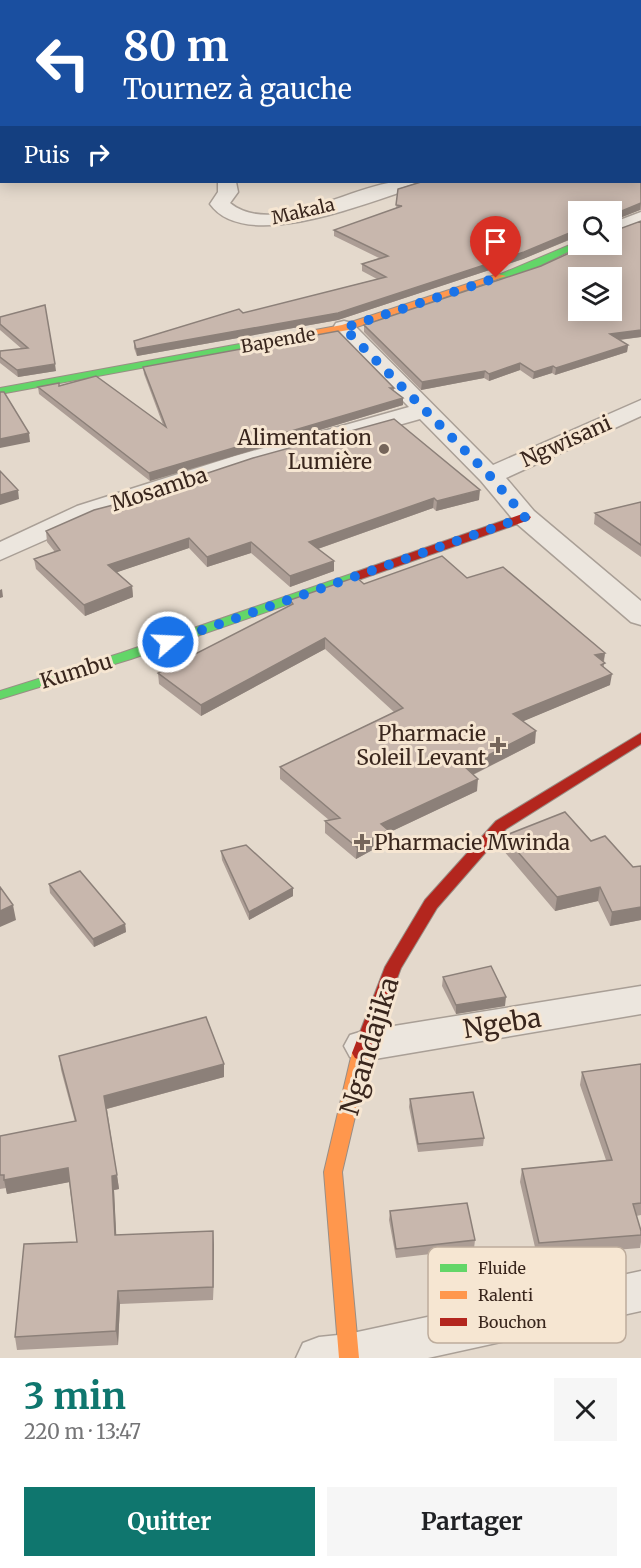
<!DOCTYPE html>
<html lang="fr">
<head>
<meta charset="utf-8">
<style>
  :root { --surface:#fff; --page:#f6f6f6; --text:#202124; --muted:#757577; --accent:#0f766e }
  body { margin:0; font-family:Merriweather,serif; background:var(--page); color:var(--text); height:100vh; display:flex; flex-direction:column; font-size:22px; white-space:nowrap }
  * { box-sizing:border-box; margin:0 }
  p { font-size:20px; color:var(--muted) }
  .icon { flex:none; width:33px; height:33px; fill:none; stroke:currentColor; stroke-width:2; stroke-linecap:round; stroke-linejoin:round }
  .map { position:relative; height:1358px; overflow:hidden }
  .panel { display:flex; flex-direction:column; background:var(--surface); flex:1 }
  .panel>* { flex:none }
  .top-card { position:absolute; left:0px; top:0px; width:642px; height:183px; box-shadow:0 3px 15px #0003; background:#1a4fa0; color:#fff; overflow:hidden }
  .controls { position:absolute; left:568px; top:201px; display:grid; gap:12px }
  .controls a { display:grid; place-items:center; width:54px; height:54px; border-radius:0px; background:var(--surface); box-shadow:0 3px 15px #0003; font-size:30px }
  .pin { position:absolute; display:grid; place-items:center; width:51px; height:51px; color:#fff; margin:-62px -26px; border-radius:50% 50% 50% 0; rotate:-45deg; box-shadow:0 0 6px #0007 }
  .pin .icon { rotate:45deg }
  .me { position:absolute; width:66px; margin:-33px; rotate:71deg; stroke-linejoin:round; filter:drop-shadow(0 0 4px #0008) }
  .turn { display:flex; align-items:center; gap:21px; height:126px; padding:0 24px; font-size:27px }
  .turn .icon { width:78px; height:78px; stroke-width:2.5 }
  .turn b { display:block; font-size:42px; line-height:51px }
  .then { display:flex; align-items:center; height:57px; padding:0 24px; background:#0003; gap:12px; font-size:22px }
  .round { display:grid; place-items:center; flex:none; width:63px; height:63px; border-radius:0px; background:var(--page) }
  .summary { display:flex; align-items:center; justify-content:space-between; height:102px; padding:0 24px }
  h1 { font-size:36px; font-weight:700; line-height:45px; color:var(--accent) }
  .action { display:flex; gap:12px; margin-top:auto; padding:12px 24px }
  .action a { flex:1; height:69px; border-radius:0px; background:var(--accent); color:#fff; font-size:24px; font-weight:700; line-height:69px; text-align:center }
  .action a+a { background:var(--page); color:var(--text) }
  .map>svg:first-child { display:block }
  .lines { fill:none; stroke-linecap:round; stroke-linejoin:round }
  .stream { fill:#b7c8bb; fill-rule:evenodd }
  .street-casing { stroke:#a99f96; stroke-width:3 }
  .fast-casing { stroke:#998e85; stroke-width:2 }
  .slow-casing { stroke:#998e85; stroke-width:2 }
  .jam-casing { stroke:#998e85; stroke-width:2 }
  .street { fill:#ece6de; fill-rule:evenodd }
  .fast { fill:#63d668; fill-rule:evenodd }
  .slow { fill:#ff974d; fill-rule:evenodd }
  .jam { fill:#b3261e; fill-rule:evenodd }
  .wall { fill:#ac9d95 }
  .shaded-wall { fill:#8c8079 }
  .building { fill:#c8b7ad; stroke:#8c8079; stroke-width:1.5; fill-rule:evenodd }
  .route { stroke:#1a73e8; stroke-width:10; stroke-dasharray:0 18 }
  .poi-dot { fill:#75655a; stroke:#f6e6d2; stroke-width:2 }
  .labels { text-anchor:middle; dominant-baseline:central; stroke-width:6; stroke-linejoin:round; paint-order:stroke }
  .far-street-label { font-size:18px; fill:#39261d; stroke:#f6e6d2 }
  .poi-label { font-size:21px; fill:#39261d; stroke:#f6e6d2; text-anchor:end }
  .street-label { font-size:21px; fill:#39261d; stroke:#f6e6d2 }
  .near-street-label { font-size:26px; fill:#39261d; stroke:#f6e6d2 }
  .key { fill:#f6e6d2; stroke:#bdac9c; stroke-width:1.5 }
  .key-label { font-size:16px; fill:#39261d }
</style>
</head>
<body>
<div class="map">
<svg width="641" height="1358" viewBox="0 0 641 1358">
  <rect width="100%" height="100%" fill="#e4d9cc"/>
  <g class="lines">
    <path class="stream" d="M199,0L198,2H188Z
      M2,53V58H0V54Z
      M0,84H2V88H0Z"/>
    <defs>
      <path id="street" d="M641,99V110H640V99Z
        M218,182H236L238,192L230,203C272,237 349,187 395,182C403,180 414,181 422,182L420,186C372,200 246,255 210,204L218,192Z
        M641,212V225L612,236V223Z
        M344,321L352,323L493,465L641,400V416L506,478L534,511L641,601V625L631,622L516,523L481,481L420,419L253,466L95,518L0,560V542L77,506L235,456L409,407L336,333L333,328L336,323Z
        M641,986V1014L363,1061L350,1057L344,1046L350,1035L363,1031Z
        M641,1271V1311L428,1358H296L303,1343L319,1337L348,1334Z"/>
      <path id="fast" d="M577,242L584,244L535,268L501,279L496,276Z
        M256,341L260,342V346L0,394V388Z
        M357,572L363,576L361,579L131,659L0,699V691L121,653Z"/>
      <path id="slow" d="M498,274L506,276L348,330L256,347L251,344L256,341L342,325Z
        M361,1046L367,1048L370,1053L342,1172L359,1358H339L324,1172L352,1053L355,1048Z"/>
      <path id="jam" d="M525,513L531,517L529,520L361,579H353L351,576L353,573Z
        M641,733V744L506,829L437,908L401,968L367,1058L361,1060L355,1058L352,1053L385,967L425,900L496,821Z"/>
    </defs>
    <use href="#street" class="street-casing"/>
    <use href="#fast" class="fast-casing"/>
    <use href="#slow" class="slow-casing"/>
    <use href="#jam" class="jam-casing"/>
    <use href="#street" class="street"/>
    <use href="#fast" class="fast"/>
    <use href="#slow" class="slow"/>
    <use href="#jam" class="jam"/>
  </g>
  <path class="wall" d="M641,106V210H640L612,221V212H579V236L523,259L338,320L137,356L134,348V341L377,279L362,271V264L379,258L334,236V230L396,209L398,189Z
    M641,221V337L620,340L628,345L627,352L555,375L552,373L533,379L520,370L489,381L484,378L421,390L364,332V325L541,266L589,244L614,231Z
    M0,317L56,371L18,377L0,363V351L22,349L0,330Z
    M143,367L394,388V391L403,405L150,481L39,394L38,387L59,386L163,425L144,374Z
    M253,458L479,500L436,511L433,508L318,549L334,561V571L290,587L251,553L207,567L189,548L117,572L132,586L133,597L85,616L36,569L34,559L55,552L47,542L46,531L139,498L138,496Z
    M641,502V557L594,524L595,513Z
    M467,578L605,653L604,662V668L610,685L523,721L535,743L473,775L477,791L388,833L387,842L356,859L325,833V821L329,820L280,779V767L394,712L325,649L201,716L159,684L158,673L290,606V600L364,584Z
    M504,836L591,841L633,867L641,866V920L610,926L598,901L555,911L503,850Z
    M221,851L293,896L249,920L222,860Z
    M49,884L125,924L126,932L94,947L50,893Z
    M443,977L505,1006L456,1014L442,986Z
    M59,1056L224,1077L107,1109L119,1189L114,1190L116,1235L214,1245L213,1300L120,1304L118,1345L17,1350L15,1337L77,1242L69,1182L7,1194L6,1188L0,1189V1141L75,1122L61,1070Z
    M641,1064V1215L636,1216L641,1231V1242L640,1248L537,1256L520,1182L522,1169L606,1160L580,1085L582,1072Z
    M410,1099L484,1138L483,1146L418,1152L409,1107Z
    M390,1211L475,1240L474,1249L396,1258L389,1220Z"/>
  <path class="shaded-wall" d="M641,203L640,210L612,221V215Z
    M579,229L578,236L523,259L338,320L137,356L136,349Z
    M641,330V337L609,341L610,334Z
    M628,345L627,352L555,375L556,368Z
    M520,363V370L489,381V374Z
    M55,364L56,371L18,377L17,370Z
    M553,366L552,373L533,379L534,372Z
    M485,371L484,378L421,390L422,382Z
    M403,398V405L150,481L149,473Z
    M29,433L30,442L0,448V439Z
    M18,490L19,499L0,505V495Z
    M480,490L479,500L436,511L437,501Z
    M434,498L433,508L309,552V542Z
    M189,538V548L109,575L108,565Z
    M251,542V553L207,567V557Z
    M334,561V571L290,587V576Z
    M132,586L133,597L85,616L84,605Z
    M2,589L3,597L0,598V590Z
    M325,638V649L201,716V705Z
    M605,653L603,664L595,655Z
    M612,674L610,685L512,726L513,714Z
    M536,731L535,743L464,779L465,767Z
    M478,779L477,791L388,833L387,842L356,859L357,847L381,824Z
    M600,887L598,901L555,911L557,897Z
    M293,888V896L249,920V912Z
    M13,905L16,920L0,927V911Z
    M641,907V920L610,926L612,912Z
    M125,924L126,932L94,947L93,939Z
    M506,997L505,1006L456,1014V1005Z
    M224,1064V1077L106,1109L104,1096Z
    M68,1168L70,1182L7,1194L4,1180Z
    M117,1175L119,1189L114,1190L117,1249L115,1235L112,1176Z
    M213,1231L214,1245L213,1300Z
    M118,1291L120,1304L118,1345L116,1331Z"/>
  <path class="building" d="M370,0H641V92L640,2H365Z
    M640,105L641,203L612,215V212H579V229L524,252L338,313L136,349L134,341L239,309L243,313L386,277L362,264L388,256L334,230L402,206L396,205L398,189L421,182H640Z
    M641,221V330L610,334L628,345L556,368L553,366L534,372L520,363L489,374L485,371L422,382L364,325L541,266L589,244H612V230L614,231ZM579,278H612V310H579Z
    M45,305L55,364L17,370L0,357V351L28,348L0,324V317Z
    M338,331L394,388H390L403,398L149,473L38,387L59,383V386L96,376L166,427L143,367Z
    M0,392H4L29,433L0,439Z
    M394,419L480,490L437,501L434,498L309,542L334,561L290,576L251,542L207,557L189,538L108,565L132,586L84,605L34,559L60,550L46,531L94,510L140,498L138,496L253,458Z
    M0,471L18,490L0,495Z
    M641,502V545L595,513Z
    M442,556L467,578L503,567L605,653L595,655L605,663L601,665L612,674L513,714L536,731L465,767L478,779L381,824L388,830L357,847L325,821L340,818L280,767L403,708L325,638L201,705L158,673L293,604L290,600L356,577L364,584Z
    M565,812L591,841L605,836L633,867L641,866V907L612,912L600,887L557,897L504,836Z
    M246,845L293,888L249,912L221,851Z
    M80,871L125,924L93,939L49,884Z
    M0,887L13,905L0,911Z
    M491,966L506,997L456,1005L443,977Z
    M206,1017L224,1064L104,1096L117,1175L112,1176L115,1235L213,1231V1287L118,1291L116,1331L15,1337L24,1244L77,1242L68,1168L4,1180V1175H0V1136L76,1121L59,1056Z
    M641,1064V1203L633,1204L641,1231V1235L539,1243L522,1169L612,1160L582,1072Z
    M473,1092L484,1138L418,1144L410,1099Z
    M467,1203L475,1240L396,1249L390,1211Z"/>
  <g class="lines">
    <path class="route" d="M168,642L525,517L490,476L344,328L496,278"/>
  </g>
  <g class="poi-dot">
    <circle cx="384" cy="449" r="6"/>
    <path d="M495 736h6v6h6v6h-6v6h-6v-6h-6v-6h6z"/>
    <path d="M359 833h6v6h6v6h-6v6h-6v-6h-6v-6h6z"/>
  </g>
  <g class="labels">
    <g class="far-street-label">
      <text transform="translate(303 211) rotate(-13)">Makala</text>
      <text transform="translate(278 340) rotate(-10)">Bapende</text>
    </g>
    <g class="poi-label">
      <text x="372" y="437">Alimentation<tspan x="372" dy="24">Lumière</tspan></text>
      <text x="486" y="733">Pharmacie<tspan x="486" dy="24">Soleil Levant</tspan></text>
      <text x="374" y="842" text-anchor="start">Pharmacie Mwinda</text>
    </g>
    <g class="street-label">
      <text transform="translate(566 441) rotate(-24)">Ngwisani</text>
      <text transform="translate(159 489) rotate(-18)">Mosamba</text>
      <text transform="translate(76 671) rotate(-17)">Kumbu</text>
    </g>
    <g class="near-street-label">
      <text transform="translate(502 1023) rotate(-9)">Ngeba</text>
      <text transform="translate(369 1046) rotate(-73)">Ngandajika</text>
    </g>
  </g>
  <rect x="428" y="1247" width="198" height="96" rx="9" class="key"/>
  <rect x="440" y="1264" width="27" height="8" fill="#63d668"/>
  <rect x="440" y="1291" width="27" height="8" fill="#ff974d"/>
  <rect x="440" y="1318" width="27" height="8" fill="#b3261e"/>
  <g class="key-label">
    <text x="478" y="1274">Fluide</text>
    <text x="478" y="1301">Ralenti</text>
    <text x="478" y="1328">Bouchon</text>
  </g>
</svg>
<div class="controls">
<a><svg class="icon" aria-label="search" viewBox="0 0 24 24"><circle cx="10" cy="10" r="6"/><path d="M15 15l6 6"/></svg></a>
<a><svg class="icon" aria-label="layers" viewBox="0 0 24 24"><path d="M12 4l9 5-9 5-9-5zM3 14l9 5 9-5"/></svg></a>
</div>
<div class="pin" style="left:496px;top:278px;background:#d93025"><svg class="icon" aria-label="arrive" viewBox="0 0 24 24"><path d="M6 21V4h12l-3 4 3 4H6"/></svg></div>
<svg class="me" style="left:168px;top:642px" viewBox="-20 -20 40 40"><circle r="17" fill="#1a73e8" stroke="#fff" stroke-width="3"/><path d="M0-11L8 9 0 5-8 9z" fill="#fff"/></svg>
<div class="top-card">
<div class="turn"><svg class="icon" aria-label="left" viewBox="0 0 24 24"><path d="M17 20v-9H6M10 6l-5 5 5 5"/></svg><div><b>80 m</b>Tournez à gauche</div></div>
<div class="then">Puis<svg class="icon" aria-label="right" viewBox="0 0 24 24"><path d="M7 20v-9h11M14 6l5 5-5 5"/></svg></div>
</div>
</div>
<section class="panel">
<div class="summary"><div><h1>3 min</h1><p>220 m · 13:47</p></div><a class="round"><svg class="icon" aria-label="close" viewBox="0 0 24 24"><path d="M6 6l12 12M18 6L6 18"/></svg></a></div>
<div class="action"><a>Quitter</a><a>Partager</a></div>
</section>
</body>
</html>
